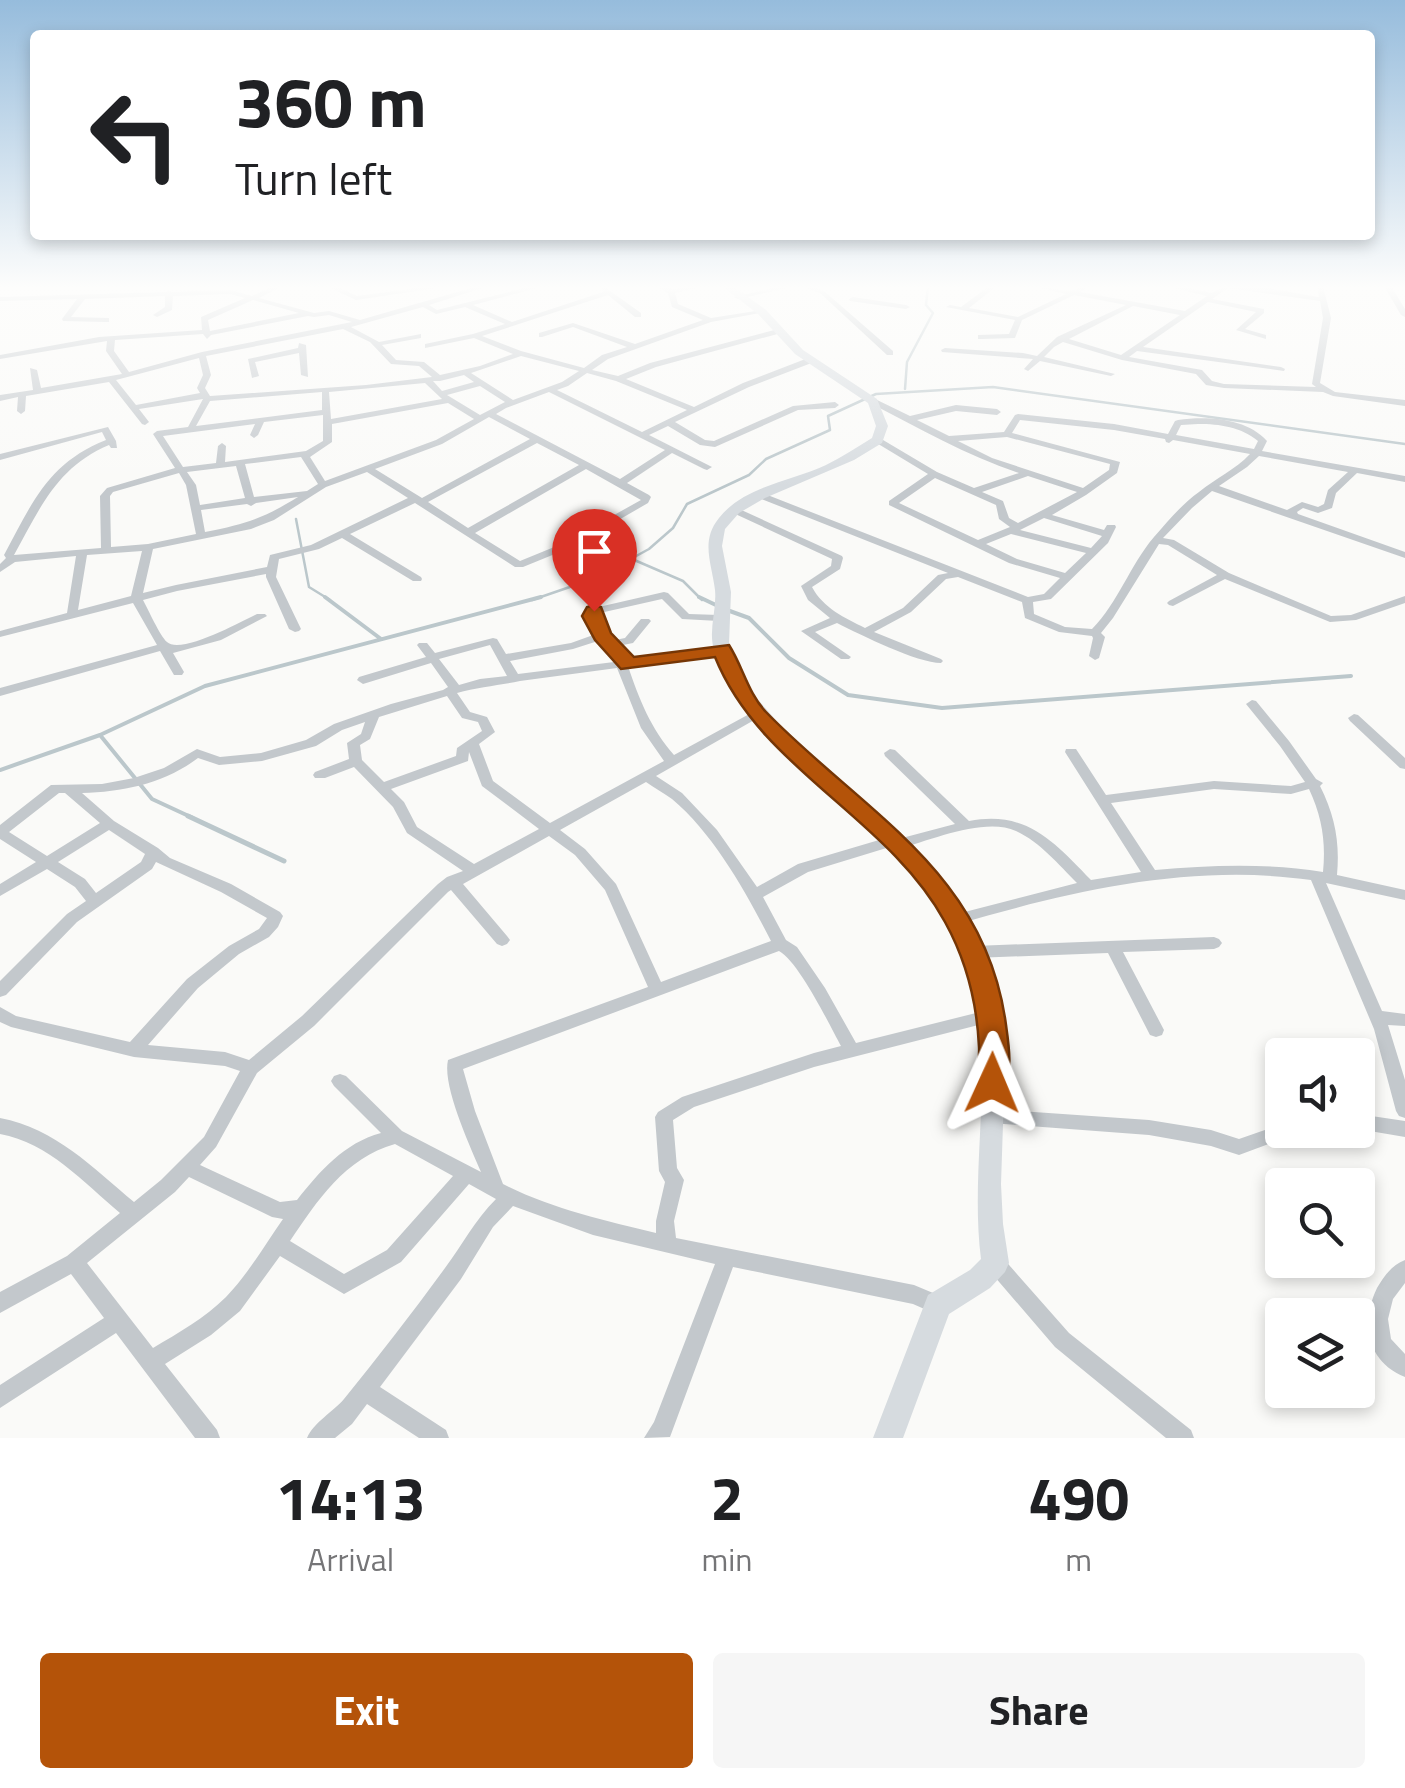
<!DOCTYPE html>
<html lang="en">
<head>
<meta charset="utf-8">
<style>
  :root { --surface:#fff; --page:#f6f6f6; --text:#202124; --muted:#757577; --accent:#b45309 }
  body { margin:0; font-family:"Titillium Web",sans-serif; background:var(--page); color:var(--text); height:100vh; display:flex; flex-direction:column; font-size:38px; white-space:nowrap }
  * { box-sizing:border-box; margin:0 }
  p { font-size:32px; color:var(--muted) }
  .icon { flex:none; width:55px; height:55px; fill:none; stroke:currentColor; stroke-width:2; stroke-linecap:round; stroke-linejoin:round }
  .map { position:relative; height:1438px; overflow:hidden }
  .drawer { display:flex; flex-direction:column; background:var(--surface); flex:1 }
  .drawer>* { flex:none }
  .top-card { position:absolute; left:30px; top:30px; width:1345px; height:210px; border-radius:10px; box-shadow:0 5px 15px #0003; background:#fff; color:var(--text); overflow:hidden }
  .fabs { position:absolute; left:1265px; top:1038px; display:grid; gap:20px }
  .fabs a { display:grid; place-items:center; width:110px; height:110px; border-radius:10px; background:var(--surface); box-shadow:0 5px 15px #0003; font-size:50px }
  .pin { position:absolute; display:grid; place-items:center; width:85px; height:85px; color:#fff; margin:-102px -42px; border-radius:50% 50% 50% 0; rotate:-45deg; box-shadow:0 0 10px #0007 }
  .pin .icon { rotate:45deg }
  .me { position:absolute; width:110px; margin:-55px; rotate:1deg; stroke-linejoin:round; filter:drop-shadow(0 0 8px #0008) }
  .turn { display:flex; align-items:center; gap:35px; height:210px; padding:0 40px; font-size:45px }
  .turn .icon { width:130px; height:130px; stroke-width:2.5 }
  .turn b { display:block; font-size:70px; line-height:85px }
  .eta { display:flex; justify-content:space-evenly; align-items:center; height:170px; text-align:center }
  .eta b { font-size:60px; font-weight:700; line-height:70px }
  .primary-button { display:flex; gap:20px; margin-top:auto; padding:20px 40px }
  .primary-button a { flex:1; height:115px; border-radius:10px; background:var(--accent); color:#fff; font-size:40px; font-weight:700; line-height:115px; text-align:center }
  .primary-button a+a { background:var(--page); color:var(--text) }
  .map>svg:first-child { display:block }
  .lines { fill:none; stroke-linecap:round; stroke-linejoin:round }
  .stream-far2 { stroke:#bbc7cb; stroke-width:2.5 }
  .stream-far1 { stroke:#bbc7cb; stroke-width:4 }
  .stream { stroke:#bbc7cb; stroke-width:5 }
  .street { fill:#c3c8cc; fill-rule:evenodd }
  .secondary { fill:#d6dbdf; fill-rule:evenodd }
  .route { fill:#b45309; stroke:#753606; stroke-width:2.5 }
</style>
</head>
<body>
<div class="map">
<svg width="1405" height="1438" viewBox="0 0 1405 1438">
  <rect width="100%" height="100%" fill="#fafaf8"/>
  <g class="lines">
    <path class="stream-far2" d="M905,389L907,362L933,313L926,305L928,286
      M296,519L309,587L330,600
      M632,559L683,581L702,600
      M532,600L596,578L649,549L673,528L687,504L749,475L766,459L830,430L828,416L876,394L993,387L1405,444"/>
    <path class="stream-far1" d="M325,597L381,639
      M699,597L718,606
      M727,610L749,618L789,658L848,695L942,708L1351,676
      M100,735L152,799L193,818
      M0,770L100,735L205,686L541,597"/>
    <path class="stream" d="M188,816L284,861"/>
    <path class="street" d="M274,286H283L259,298L314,313L329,311L360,320L478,286H489L429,305L437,310L533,286H545L473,305L512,322L603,292L602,288H606L641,313V317H635L608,295L482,336L521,351L584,368L602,355L627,347L573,327L542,337H539V333L573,323L635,344L703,320L672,307L668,293L655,286C663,286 669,289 676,289C687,288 696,286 706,286L675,293L678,304L711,318L762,310L766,312L711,322L608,359L592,370L618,376L650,363L778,329L782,331L781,333L656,367L626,379L694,407L743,383L808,358H814V362L749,387L675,422L705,440L714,441L793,406L835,402L839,405L835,408L798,410L715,447L700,445L668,426L649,435L712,467L707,470L704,469L672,453L627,483L649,495L651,497L648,503L572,547L523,567H515L415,503L350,534L421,577L422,579L421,581H413L342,538L319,549L279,559L276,577L301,629L299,631L295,632L289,629L266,577V574L177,591L143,600C148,609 160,636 167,642C181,655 242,621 257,614H265L267,616L221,640L173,653L184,672L182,675H174L160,651L0,696V688L157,645L133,603L0,637V631L67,613L76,556L15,562L0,572V564L6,558L4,555C32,503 48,463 106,440L102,432L0,460V454L108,427L116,441L117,448H111L109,445C57,467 40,508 14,555L101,548L100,496L107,488L175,468L153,434L157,431L188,427L203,399L139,409L149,422L145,425L142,424L109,382L26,396L25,411L21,414L17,411L18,397L0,401V395L33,390L30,368L37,370L41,388L122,374L106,351L107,341L0,359V355L99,337L202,330L201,317L245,298L230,294L173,296L172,310L157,317L153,315L165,307V296L85,299L71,317L109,318V322H106L63,321L62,319L77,299L0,301V297L166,292L169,290L172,292L230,290L252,296ZM253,300L299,313L210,331L208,320ZM423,307L436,314L465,307L505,324L473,334L425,344V348L474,338L513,354L480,366L440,375L424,362L396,360L382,345L421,338V334L379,342L351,327ZM329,315L352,322L202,352L129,372L114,351L115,340L203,334L207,339L211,335L308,316L314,317ZM343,329L370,342L391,364L419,366L432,377L366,385L210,396L205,388L211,375L206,356ZM521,356L579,371L562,382L513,400L471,373ZM199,358L203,375L197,388L200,393L136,405L116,380ZM587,373L616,381L687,410L642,432L557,390L568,386ZM464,375L474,382L442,391L433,381H440ZM425,383L442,399L331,419L329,392ZM480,386L505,402L480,415L447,395ZM322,392V410L196,426L210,401ZM549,392L665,450L620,479L496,414L506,408ZM448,403L474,419L436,440L325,481L310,457L332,442V424ZM323,415V441L306,451L225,462L226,446L222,443L218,446L216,463L183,467L163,436L255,424L250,435L254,438L258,435L264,422ZM489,417L530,439L422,498L375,469L442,444ZM537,443L579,465L468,528L428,502ZM301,457L318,484L307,491L254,497L245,464ZM236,466L245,498L200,505L196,485L187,472ZM586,469L641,500L564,543L520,561L475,533ZM367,472L408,498L311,545L270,555L267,567L176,585L143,593L153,549L251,529L274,520L326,487ZM179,473L186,485L196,534L148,544L111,547L110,496L113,492ZM298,497C262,519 246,524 205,532L201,510L247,504L251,506L256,503ZM142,551L131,596L78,610L87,555Z
      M326,286H335L357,296L432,286L437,288L356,300Z
      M782,286H796L738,299L734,297Z
      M801,286H811L824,291L893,351V355H887L820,293Z
      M989,286H997L969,308L1018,317L1066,294L1033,286C1045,286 1064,292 1074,290C1080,288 1085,286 1090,286L1080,292L1185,311L1207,296L1165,286H1179L1212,293C1234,277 1291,293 1319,297L1317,286H1323L1331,318L1320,383L1335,392L1405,400V406L1333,396L1323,392L1224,388L1206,385L1196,374L1122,360L1063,342L1054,347L1044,357L1115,374L1111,376L1040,361L1028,371L1024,369L1033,359L942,352L941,350L945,348L1023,353L1037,356L1057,337L1126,305L1074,295L1022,320L1015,338L981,339H978V335L1009,334L1015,320L946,307L950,305L961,307ZM1228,288L1320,301L1323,318L1312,384L1316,387L1224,384L1212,381L1202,370L1129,357L1137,351L1284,371L1285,369L1281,367L1143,347L1208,302L1256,312L1236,330L1266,339V335L1245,329L1264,313V309L1212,299ZM1133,306L1180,315L1121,355L1069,339Z
      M1384,286H1391L1405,309V317L1401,315Z
      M853,297L906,305L910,307L906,309L850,301L849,299Z
      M299,343L306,345L308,377L301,375L299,353L255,362L259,376L252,378L248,359L298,348Z
      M873,398L910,416L956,405L997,409L1001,412L997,415L956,411L917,420L949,436L1004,432L1015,415L1018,414L1114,424L1168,434L1175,421L1178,420C1208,416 1246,418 1267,441L1262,451L1405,476V482L1357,473L1336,493L1332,508L1318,513L1303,508L1297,512L1298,514L1405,552V558L1212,491L1192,508L1163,538L1174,540L1229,573L1331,616L1351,615L1405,596V603L1356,620L1330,622L1225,579L1173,606L1169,605L1167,603L1169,601L1217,575L1168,545L1159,544L1113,618L1101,633L1105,637L1099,658L1095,660L1089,656L1093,638L1092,636L1059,632L1025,618L1022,602L958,577L946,579L911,612L874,632L941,659L943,661L941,663C917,663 861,635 837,623L815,632L851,657L849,659H841L801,631L830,618L808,600L801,586L831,566L832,559L731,512V508H737L842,556L843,558L840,569L812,587C823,608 845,618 865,628L903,608L938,575L948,573L759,498V494H765L1028,597L1044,594L1060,578L1009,563L889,505V501L928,474L875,442V438L878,437L937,472L974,488L1019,473C967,456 919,428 870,403L869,401ZM1020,420L1114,430L1165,439L1166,442L1169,443L1173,440L1250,454C1235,470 1216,478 1199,492C1182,504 1168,521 1154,537C1130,565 1118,603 1092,629L1065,627L1034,614L1033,602L1051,599L1108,543L1116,527L1115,525H1107L1104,530L1052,515L1086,495L1117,473L1120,462L1012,433ZM1198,424C1220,424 1241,427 1258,441L1254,449L1176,435L1181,425ZM1007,437L1110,464L1109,470L1083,488L992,458L958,441ZM1259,456L1348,472L1328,490L1324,504L1318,507L1302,502L1287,510L1219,486L1247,467ZM1028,476L1077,492L1018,523L1009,518L1003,501L982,492ZM935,478L996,505L999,519L1010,527L978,540L899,503ZM1044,518L1102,536L1091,548L1020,530ZM1011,534L1086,553L1065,573L1017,559L986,544Z
      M664,592L668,593L689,614L719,615L725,618L719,621L682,619L662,599L600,613L607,634L615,640L625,638L641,619H649L651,621L633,643L613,647L601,640L573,649L510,661L518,674L726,648L728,650L722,653L628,666C639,699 651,729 674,755L753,712L757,711L763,715L656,776L682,793L717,830L757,887L798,864L896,835L902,838L955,824L885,756L884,753L890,749L895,750L969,821C1027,810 1054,842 1091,880L1141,872L1065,752L1066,749H1076L1106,795L1214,781L1291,786L1305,782L1280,746L1246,704L1252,700L1256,701L1289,741L1316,779L1323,783L1320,786C1335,816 1340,842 1337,875L1405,890V900L1326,883L1382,1011L1405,1014V1026L1388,1025L1405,1080V1118L1399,1116L1396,1111L1374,1029L1311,880C1191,863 1072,891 958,924L953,923L950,919L953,915L1077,883C1059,865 1040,842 1016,831C985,817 931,840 899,849L893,846L808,872L763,897L786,940L797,947L825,988L856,1043L992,1009L998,1010L1000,1015L998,1020L814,1067L694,1107L673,1120L677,1168L684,1180L674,1221L676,1238L914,1285L945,1298L948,1305L945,1312L938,1315L913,1304L733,1267L670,1437L644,1438L654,1422L715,1264L593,1235L513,1206L493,1227L461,1279L380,1387L446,1430L449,1438H419L367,1404L352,1424L335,1438H307C314,1422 333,1412 344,1399C379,1356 413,1312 445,1268C463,1244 474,1221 496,1199L469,1184L401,1262L344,1294L280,1256L240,1311L211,1335L165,1364L217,1430L220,1438H195L116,1333L0,1408V1385L104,1318L71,1274L0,1313V1292L67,1256L120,1213C83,1182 49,1143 0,1134V1118C56,1129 92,1167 134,1202L161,1180L204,1137L240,1071L225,1066L134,1057L11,1027L0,1022V1007L16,1016L130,1042L187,979L229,946L259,929L267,918L221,892L156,862L152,869L77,922L6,995L0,997V981L67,914L86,901L75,887L47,869L0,896V884L36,862L0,839V825L51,785L102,784L134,778L164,768L197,749L220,757L261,753L306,740L334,724L391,704L443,690L448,687L431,663L363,684L357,680L359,677L426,657L417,645L419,643H427L435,653L493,638L497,639L506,654L571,643L596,634L588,611L590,609ZM490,645L507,676L480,679L459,685L439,659ZM617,668L641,728L664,761L550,823L493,781L479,744L495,732L487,717L470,712L457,693C478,687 501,685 520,681ZM447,696L462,718L478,722L482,731L457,748L456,756L384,782L362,760L360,745L370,739L379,717ZM365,722L361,734L347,743L349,759L315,772L313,775L315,778H325L354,767L393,807L407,833L463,871L447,877L438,884L302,1016L249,1060L225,1052L148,1045L198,988L239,954L269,937L278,927L283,916L280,912L231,884L170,858L158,848L114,821L82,793C124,792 165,783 198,758L219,765L262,761L316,746L342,730ZM469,752L482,786L539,829L474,864L417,827L404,802L391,789L468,761ZM646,782C654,788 664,793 672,799C714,834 747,894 771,941L661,982L616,884L585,849L560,830ZM1214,789L1291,794L1309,789C1322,817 1326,842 1323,872C1267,863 1212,865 1155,870L1111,803ZM59,793H65L100,823L47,856L9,832ZM109,830L145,854L141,862L96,893L85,879L58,862ZM549,836L575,855L605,890L648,987L448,1060C442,1086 470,1146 481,1172L402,1131L346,1076L340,1074L334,1076L331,1081L334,1086L381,1133C344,1143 320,1171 297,1200L280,1202L200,1165L216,1147L257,1073L314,1026L448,892L451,890L497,944L502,946L507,944L510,940L507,936L463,884ZM779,951C799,962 829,1024 841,1046L814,1053L682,1097L658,1112L655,1117L659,1171L665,1182L656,1221V1233C606,1221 549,1208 503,1184L475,1111L463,1069ZM395,1144L453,1176L387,1250L344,1274L290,1241C317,1201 345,1158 395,1144ZM189,1177L272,1217L283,1219C265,1245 248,1274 226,1297C205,1318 178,1333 153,1348L87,1263L175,1192Z
      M1354,714L1358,715L1405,758V769L1400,768L1350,721L1348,718Z
      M1214,937L1219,939L1222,943L1219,947L1214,949L1123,952L1164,1030L1162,1035L1156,1037L1150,1035L1108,953L974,958L969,956L966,952L969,948L974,946Z
      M990,1109L1149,1120L1211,1130L1239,1139L1282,1124V1130H1296L1293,1135L1239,1155L1211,1146L1149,1135L990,1123L984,1121L981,1116L984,1111Z
      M1358,1114L1405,1121V1137L1358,1129Z
      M995,1254L1002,1257L1069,1333L1191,1430L1194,1438H1166L1055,1347L988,1269L985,1263L988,1257Z
      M1405,1260V1283L1393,1299L1388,1319L1391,1339L1405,1354V1377C1367,1362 1360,1323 1377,1288C1384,1276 1392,1265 1405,1260Z"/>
    <path class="secondary" d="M722,286H733L766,310L803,350L877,399L888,426L882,443L854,460L765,498L739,513L725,529L722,546L731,592L729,644L747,687L780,725L890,824L931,868L970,922L984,949L997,987L1003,1025L1005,1064L1001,1184L1003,1224L1009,1263L1005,1272L990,1288L949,1314L903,1438H873L928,1295L970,1270L981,1259C968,1157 1001,1048 963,951C934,879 868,824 812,773C773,738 730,703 714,650C708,630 717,610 715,590C712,564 700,541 719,518C744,486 792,481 826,465C842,457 857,447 872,438L876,426L868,403L795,354L758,314Z"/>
  </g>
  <linearGradient id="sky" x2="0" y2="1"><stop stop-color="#96bcdc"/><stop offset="0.59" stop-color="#fdfdfc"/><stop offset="1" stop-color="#fdfdfc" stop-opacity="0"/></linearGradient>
  <rect width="1405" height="487" fill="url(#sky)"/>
  <path class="route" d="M594,605L601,607L611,633L634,657L729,645C743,667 748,693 766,712C863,812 986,871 1006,1025C1009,1046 1013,1072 1003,1092L992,1096L981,1092C974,1078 980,1063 979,1047C977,1004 966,960 945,922C888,817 760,769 715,657L621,669L595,640L582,616L587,607Z"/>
</svg>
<div class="fabs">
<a><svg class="icon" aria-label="sound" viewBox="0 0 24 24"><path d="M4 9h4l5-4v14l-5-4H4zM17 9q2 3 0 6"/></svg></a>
<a><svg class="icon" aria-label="search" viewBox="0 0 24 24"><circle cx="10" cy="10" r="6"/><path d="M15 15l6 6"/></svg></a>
<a><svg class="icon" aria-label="layers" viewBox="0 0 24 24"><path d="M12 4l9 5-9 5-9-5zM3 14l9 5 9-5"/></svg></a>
</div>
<div class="pin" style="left:594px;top:611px;background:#d93025"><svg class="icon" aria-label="arrive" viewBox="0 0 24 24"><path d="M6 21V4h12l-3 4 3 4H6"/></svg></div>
<svg class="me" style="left:992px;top:1083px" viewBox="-20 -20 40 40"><path d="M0-17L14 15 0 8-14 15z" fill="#b45309" stroke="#fff" stroke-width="4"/></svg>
<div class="top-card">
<div class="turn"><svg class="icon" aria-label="left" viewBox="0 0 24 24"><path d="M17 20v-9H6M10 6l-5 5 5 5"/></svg><div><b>360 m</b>Turn left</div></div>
</div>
</div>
<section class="drawer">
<div class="eta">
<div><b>14:13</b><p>Arrival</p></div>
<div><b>2</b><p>min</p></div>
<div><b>490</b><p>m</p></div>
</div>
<div class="primary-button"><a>Exit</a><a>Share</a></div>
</section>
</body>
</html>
